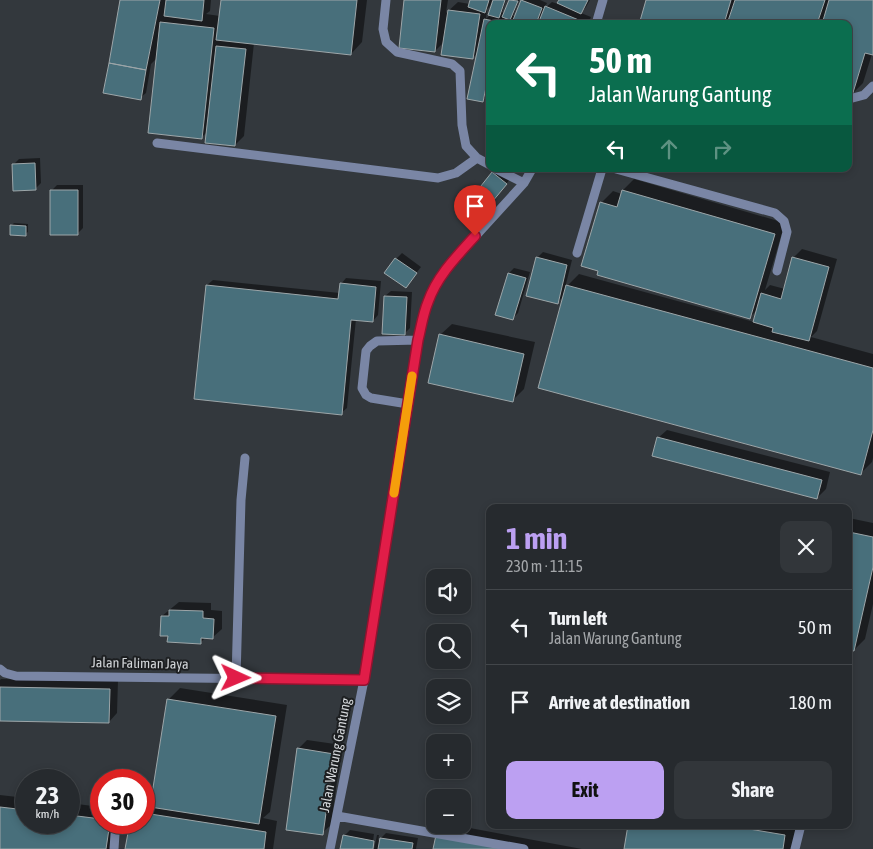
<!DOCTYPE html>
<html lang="en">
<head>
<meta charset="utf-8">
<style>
  :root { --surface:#262a2e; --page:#32363a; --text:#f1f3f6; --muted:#a4a7aa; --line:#42464a; --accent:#bca0f2 }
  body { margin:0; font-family:"Asap Condensed",sans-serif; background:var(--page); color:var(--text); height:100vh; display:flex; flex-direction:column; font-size:19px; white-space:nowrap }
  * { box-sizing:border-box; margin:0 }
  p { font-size:16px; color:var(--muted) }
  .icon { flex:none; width:28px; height:28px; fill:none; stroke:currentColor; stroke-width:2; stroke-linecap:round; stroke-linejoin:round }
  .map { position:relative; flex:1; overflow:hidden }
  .sheet { position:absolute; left:486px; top:504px; width:366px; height:325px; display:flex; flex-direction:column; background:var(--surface); border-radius:10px; box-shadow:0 2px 8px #0003,0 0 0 1px var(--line) }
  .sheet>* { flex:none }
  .top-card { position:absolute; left:486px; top:20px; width:366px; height:152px; border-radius:10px; box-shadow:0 2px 8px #0003,0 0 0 1px var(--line); background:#0b6e4f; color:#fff; overflow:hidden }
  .buttons { position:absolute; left:426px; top:569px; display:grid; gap:10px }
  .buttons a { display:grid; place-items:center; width:45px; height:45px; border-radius:10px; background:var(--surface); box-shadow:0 2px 8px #0003,0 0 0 1px var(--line); font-size:25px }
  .speed { position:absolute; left:15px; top:769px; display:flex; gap:10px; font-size:25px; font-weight:700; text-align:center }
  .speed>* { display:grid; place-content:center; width:65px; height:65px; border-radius:50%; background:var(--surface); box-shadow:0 2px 8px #0003,0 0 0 1px var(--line); line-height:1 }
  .speed small { font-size:12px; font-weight:400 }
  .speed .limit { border:8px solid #d22; background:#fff; color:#111 }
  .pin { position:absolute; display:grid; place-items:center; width:42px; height:42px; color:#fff; margin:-51px -21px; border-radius:50% 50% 50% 0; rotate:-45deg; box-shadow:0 0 5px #0007 }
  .pin .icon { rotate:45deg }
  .me { position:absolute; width:55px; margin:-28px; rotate:91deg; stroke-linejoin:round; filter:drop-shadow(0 0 4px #0008) }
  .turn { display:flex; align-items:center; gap:18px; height:105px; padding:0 20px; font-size:22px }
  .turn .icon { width:65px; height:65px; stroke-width:2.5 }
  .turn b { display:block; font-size:35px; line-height:42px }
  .lanes { display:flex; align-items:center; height:48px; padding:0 20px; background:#0003; justify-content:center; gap:25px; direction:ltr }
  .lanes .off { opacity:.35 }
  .round { display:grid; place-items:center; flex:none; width:52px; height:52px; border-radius:10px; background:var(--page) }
  .headline { display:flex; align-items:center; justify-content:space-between; height:85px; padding:0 20px }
  h1 { font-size:30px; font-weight:700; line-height:38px; color:var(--accent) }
  .action { display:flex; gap:10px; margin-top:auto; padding:10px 20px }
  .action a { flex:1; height:58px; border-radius:10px; background:var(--accent); color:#111; font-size:20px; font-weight:700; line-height:58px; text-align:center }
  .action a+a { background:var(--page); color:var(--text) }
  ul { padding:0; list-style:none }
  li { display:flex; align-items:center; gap:15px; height:75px; padding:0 20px; border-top:1px solid var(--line) }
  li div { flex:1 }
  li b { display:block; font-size:19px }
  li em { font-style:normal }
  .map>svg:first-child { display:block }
  .shadow { fill:#0007 }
  .building { fill:#486f7b; stroke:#9da6a9 }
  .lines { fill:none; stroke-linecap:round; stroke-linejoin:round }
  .minor { stroke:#7a86a5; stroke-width:9 }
  .route-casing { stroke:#92132f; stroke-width:12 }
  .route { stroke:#e11d48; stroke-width:9 }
  .slow { stroke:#f59e0b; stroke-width:9 }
  .labels { text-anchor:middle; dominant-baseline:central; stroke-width:4; stroke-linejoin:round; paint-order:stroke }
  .street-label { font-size:14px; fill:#d3d6d9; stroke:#1d1f21 }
</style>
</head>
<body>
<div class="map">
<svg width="873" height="849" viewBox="0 0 873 849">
  <rect width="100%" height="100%" fill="#33383d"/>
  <path class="shadow" d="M122,0H211L210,11L206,14L220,16L222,0H367L362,42L351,54L254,43L244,136L235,145L208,131L201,138L157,58L151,64L146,93L140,98Z
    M405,0H448L446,13L458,2L470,4L471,0H492L490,6L487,9L486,19L490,15L495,0H506L502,12L505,13L510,0H519L513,16H516L523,0H540L547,3L544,9L552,2L558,4L560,0H590L586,7L581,13L591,17L588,24H540L542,19L537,24H490V93L482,100L478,52L473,58L445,41L435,51Z
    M647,0H873V54H872L863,83L851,95L849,94V24H653Z
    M40,158L41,183L36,188L13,165L19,159Z
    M498,169L511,178L492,201L493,173Z
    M634,179L785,223L765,290L770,285L785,289L793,258L802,249L837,259L817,331L811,337L873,354V458L872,462L860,474L565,295L557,303L537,258L543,252L572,260L565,288L579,274L754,322L758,309L749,318L601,203L613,191L622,194L623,190Z
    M57,185H83V228L78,233L51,191Z
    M14,223L28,224V232L25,234L12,225Z
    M402,253L421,267L406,286L396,259Z
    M514,268L530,272L518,313L513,318L497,314L509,273Z
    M346,278L381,281L378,315L373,321L356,319L347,408L341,413L207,285L213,280L340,293L341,284Z
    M391,291L412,292L410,328L404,334L385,296Z
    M452,324L535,342L524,389L512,401L440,335Z
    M667,430L830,472L826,489L817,498L658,438Z
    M849,518L873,523V604L865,639L854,650L849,649Z
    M179,602L211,603V610L222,611V629L213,637H206L201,642L169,635L162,616Z
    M1,679L118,681L117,713L109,722L0,720V680Z
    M180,688L287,705L270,812L263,818L277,821L273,849H127L144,822V800L152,801L168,700Z
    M307,740L342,745L331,825L322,833L298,749Z
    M0,795L26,798V822H69V803L101,807V822H119L116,849H0Z
    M447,825H454L582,849H434L437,835Z
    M629,825H796L792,849H625Z
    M350,830L374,834L372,849H342L344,836Z
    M386,833L418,838L416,849H374L377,835H379L378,841Z"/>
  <path class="building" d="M120,0H160L146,70L109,63Z
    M166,0H204L202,21L164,16Z
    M221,0H357L351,55L216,40Z
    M404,0H441L435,52L399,48Z
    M470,0H489L485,13L468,7Z
    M493,0H505L499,18L488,15Z
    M509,0L518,1L510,20L502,17Z
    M521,0L542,8L536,24H523L513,20Z
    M559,0H588L581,14L557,3Z
    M646,0H731L724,24H649L640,21Z
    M735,0H825L817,24H727Z
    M829,0H873V55L865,53L852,96L849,95V24H822Z
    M545,6L586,23V24H538Z
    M448,10L480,14L473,59L441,55Z
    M484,19L499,22V23L503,24H490V68L483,102L467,99Z
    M160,22L214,28L202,139L148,133Z
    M216,46L246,49L235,146L205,143Z
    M109,63L146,70L141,100L103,93Z
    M35,163L36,190L13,191L12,164Z
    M492,172L507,184L487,208L473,196Z
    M50,190H78V235H50Z
    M622,190L775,234L750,319L597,275L598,271L581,266L600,202L617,207Z
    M10,225L26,226V236L10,235Z
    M536,257L567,265L558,304L526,296Z
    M792,257L829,267L809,341L772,332L773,328L753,322L761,293L781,299Z
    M395,258L417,273L406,288L384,273Z
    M508,273L526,278L513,320L495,315Z
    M340,283L376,287L373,322L351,320L342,415L194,399L206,285L338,299Z
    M566,285L873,368V430L861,475L538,388Z
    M384,296L407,297L405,335L382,334Z
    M439,334L524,354L513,402L428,383Z
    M657,437L822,480L817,499L652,456Z
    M849,532L873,537V567L854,651L849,650Z
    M169,610L203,611V618L214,619L213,639L201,638V644L167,642L168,636H160L161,616H169Z
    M0,687L110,689L109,723L0,721Z
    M167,699L276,716L259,824L150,807Z
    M297,748L334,754L323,835L286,830Z
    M0,807L26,810V822H69V815L101,819V822H110L106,849H0Z
    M144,813L266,832L264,849H125L130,822H144Z
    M628,825H725L785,835L783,849H624Z
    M765,825H784V828Z
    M343,835L374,841L373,849H340Z
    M436,835L512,849H433Z
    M380,838L413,843L412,849H378Z"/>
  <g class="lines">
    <path class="minor" d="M386,0L383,29L386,42L397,52L452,64L460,71L462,125L466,146L477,158L490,165
      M596,24L603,0
      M849,99L864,95L873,86
      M157,143L438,178L456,173L477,158
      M496,169L524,183
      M616,169L775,213L784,221L787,232L777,271
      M577,253L602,169
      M408,404L371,398L366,395L362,388L366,351L370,346L377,341L418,340
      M0,669L5,673L16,676L364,680
      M236,678L241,500L245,458
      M337,816L524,849
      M114,849L115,834
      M330,849L364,680L418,340L428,301L437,283L451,263L524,183L532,169
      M795,849L801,825"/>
  </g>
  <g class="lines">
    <defs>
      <path id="route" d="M236,678L364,680L418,340C421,328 423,314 428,302C437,276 457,256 475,236"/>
    </defs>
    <use href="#route" class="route-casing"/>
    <use href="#route" class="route"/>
    <path class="slow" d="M394,493L412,376"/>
  </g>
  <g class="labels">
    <g class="street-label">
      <text transform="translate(140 663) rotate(1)">Jalan Faliman Jaya</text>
      <text transform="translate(335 755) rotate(-79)">Jalan Warung Gantung</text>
    </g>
  </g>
</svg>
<div class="buttons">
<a><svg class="icon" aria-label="sound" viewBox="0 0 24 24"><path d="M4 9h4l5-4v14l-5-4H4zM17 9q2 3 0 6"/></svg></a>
<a><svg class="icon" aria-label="search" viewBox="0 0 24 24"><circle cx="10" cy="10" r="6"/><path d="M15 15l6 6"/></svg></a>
<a><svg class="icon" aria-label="layers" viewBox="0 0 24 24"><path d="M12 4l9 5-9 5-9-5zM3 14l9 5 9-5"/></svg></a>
<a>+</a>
<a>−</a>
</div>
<div class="speed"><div>23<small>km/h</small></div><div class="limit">30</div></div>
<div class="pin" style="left:475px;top:236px;background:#d93025"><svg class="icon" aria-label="arrive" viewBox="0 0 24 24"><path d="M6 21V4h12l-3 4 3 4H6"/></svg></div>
<svg class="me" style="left:236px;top:678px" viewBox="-20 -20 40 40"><path d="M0-17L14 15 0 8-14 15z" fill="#e11d48" stroke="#fff" stroke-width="4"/></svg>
<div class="top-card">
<div class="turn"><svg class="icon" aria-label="left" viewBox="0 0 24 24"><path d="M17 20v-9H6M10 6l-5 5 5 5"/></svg><div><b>50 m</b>Jalan Warung Gantung</div></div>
<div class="lanes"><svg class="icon" aria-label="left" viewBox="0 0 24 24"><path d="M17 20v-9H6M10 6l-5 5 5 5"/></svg><svg class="icon off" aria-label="ahead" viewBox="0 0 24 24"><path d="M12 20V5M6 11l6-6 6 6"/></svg><svg class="icon off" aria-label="right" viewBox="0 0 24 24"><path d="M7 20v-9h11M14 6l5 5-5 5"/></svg></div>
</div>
<section class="sheet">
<div class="headline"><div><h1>1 min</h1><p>230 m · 11:15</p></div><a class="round"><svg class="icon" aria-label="close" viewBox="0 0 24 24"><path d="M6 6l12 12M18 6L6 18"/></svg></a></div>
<ul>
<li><svg class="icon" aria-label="left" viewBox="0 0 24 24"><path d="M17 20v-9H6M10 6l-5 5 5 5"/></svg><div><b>Turn left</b><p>Jalan Warung Gantung</p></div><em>50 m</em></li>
<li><svg class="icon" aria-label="arrive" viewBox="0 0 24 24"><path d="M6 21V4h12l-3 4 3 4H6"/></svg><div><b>Arrive at destination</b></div><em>180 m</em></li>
</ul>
<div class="action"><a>Exit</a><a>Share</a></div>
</section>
</div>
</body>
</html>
